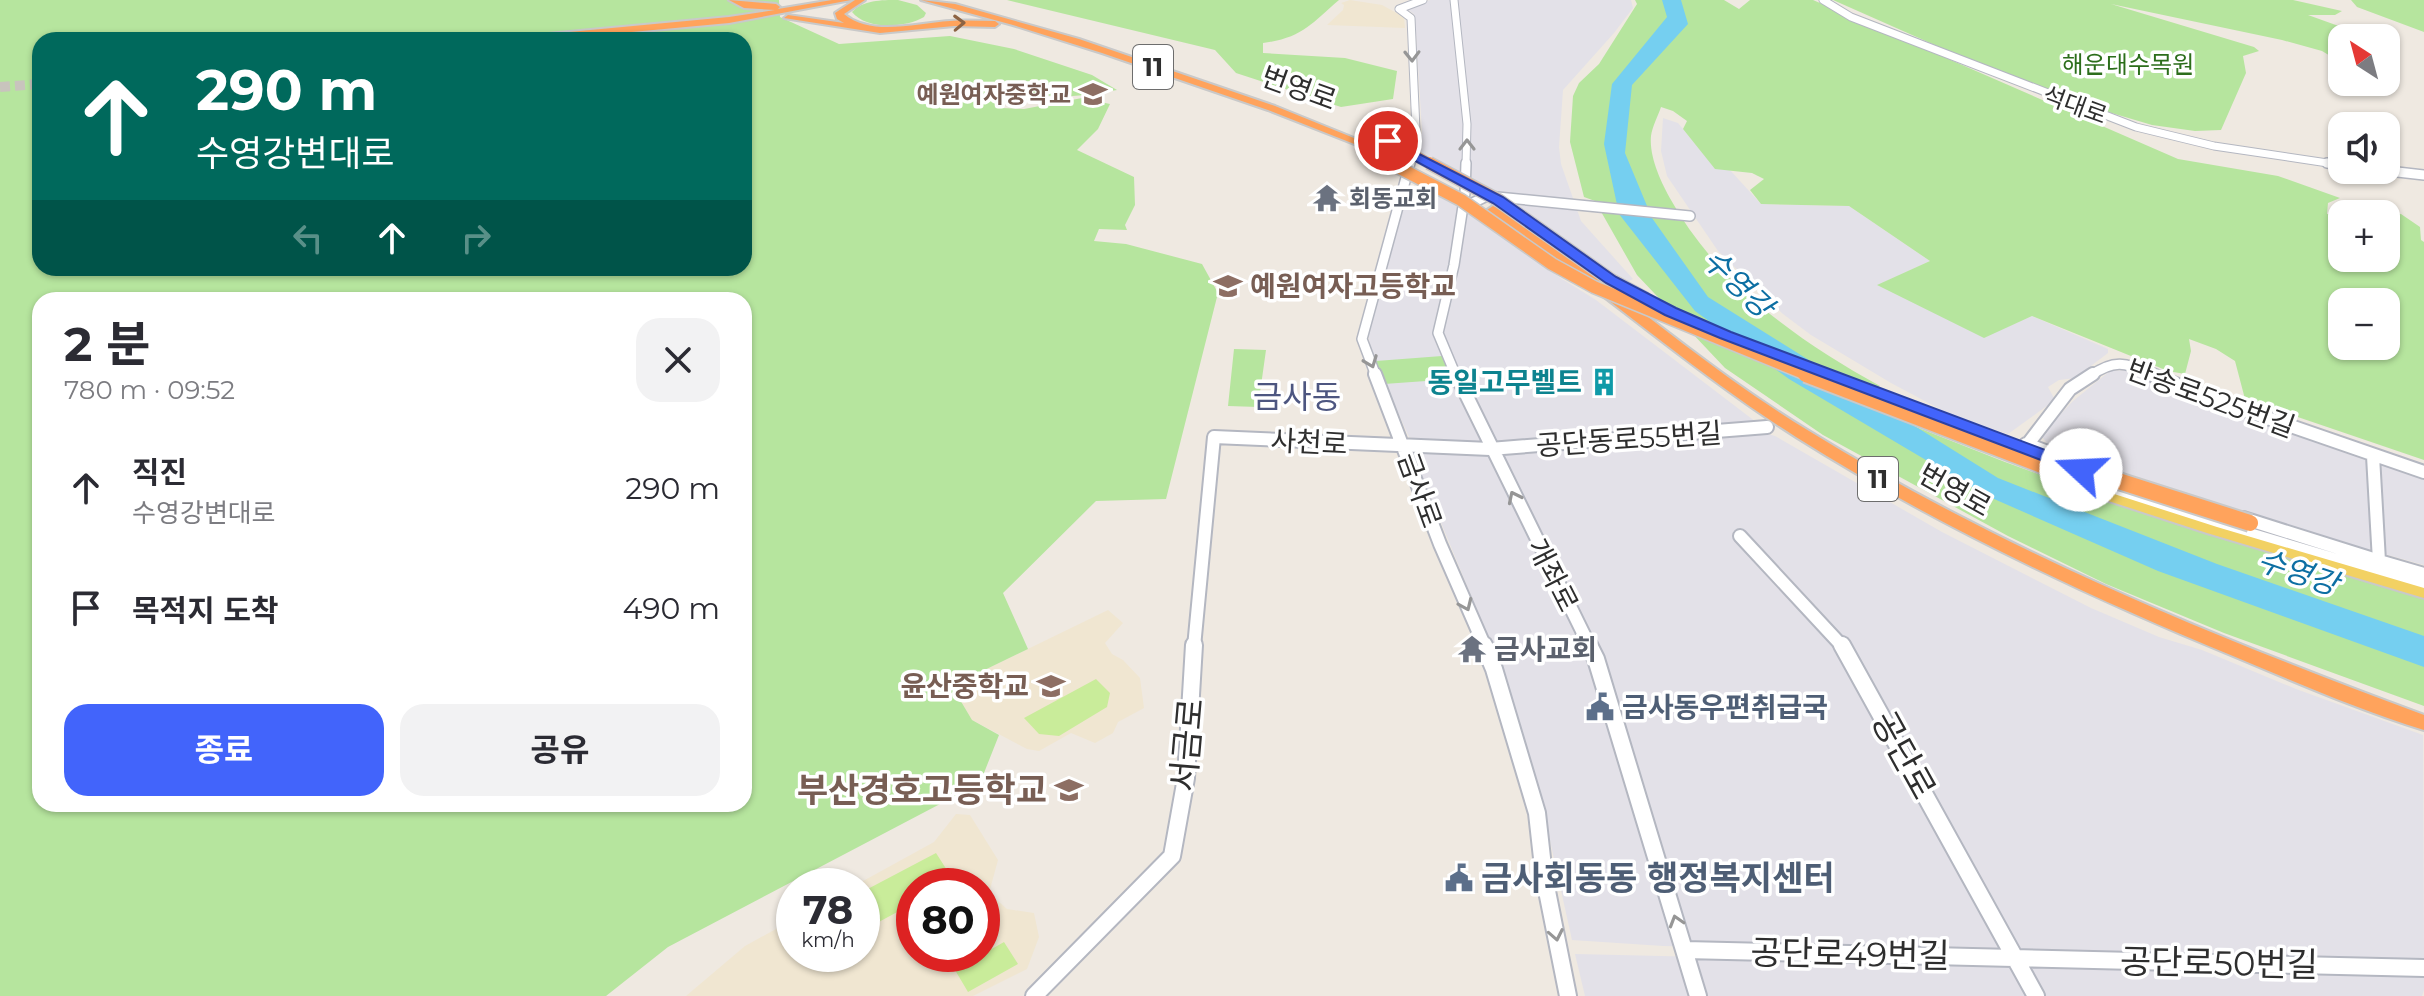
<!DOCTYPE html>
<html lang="ko">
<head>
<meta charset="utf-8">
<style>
  :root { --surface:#fff; --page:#f2f2f3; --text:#2b2b33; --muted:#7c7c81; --accent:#4264fb }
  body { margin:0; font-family:Montserrat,"Noto Sans KR",sans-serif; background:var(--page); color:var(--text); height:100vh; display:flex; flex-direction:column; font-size:30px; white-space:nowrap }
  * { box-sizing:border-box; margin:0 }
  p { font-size:26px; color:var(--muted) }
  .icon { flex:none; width:44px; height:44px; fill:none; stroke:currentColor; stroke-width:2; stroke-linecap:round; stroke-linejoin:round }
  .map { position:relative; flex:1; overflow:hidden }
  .details { position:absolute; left:32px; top:292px; width:720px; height:520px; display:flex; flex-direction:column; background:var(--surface); border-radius:24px; box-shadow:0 2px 6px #0004 }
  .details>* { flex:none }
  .hud { position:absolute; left:32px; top:32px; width:720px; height:244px; border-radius:24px; box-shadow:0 2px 6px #0004; background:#00695c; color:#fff; overflow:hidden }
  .needle { width:52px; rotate:324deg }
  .buttons { position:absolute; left:2328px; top:24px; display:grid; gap:16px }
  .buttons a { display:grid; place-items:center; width:72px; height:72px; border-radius:16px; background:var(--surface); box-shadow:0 2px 6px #0004; font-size:40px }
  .speed { position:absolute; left:776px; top:868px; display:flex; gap:16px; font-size:40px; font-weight:700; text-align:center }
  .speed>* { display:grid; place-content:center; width:104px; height:104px; border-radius:50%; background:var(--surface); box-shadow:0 2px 6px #0004; line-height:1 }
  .speed small { font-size:20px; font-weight:400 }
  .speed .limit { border:12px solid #d22; background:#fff; color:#111 }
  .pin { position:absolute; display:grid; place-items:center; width:68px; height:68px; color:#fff; margin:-34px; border:4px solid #fff; border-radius:50%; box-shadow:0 2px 8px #0007 }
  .me { position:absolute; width:88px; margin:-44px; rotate:290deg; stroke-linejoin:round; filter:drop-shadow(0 0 6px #0008) }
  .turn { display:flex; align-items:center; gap:28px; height:168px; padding:0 32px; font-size:36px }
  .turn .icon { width:104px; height:104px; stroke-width:2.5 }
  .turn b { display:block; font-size:56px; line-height:68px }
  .lanes { display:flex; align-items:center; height:76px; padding:0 32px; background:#0003; justify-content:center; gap:40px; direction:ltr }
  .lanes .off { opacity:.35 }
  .round { display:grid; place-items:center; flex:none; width:84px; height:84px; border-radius:24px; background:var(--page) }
  .head { display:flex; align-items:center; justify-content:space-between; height:136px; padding:0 32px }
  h1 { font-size:48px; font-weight:700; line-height:60px }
  .button { display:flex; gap:16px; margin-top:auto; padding:16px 32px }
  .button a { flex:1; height:92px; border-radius:24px; background:var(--accent); color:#fff; font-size:32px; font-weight:700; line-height:92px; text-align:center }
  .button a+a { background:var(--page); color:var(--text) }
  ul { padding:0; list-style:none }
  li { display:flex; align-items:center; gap:24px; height:120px; padding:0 32px }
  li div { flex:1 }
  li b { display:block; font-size:30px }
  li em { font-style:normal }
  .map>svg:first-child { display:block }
  .industrial { fill:#e3e1e8 }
  .education { fill:#f0e6d1; fill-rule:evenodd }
  .green { fill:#b6e59e; fill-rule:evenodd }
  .pitch { fill:#c9ec9a }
  .water { fill:#75cff0 }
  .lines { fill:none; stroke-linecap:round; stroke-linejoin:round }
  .highway-tunnel { stroke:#c8c4bd; stroke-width:10; stroke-dasharray:10 5; stroke-linecap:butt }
  .secondary-far3-casing { stroke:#b4b7c1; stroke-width:9 }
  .secondary-far2-casing { stroke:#b4b7c1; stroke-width:12 }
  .secondary-far1-casing { stroke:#b4b7c1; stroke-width:16 }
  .secondary-casing { stroke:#b4b7c1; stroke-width:20 }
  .primary-casing { stroke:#c9c9c9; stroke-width:4 }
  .highway-casing { stroke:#c9c9c9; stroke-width:4 }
  .secondary-far3 { stroke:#fff; stroke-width:7 }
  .secondary-far2 { stroke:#fff; stroke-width:9 }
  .secondary-far1 { stroke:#fff; stroke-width:12 }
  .secondary { stroke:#fff; stroke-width:16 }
  .primary { fill:#f2d163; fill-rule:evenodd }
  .highway { fill:#ffa35c; fill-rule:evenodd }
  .highway-bridge-far2-casing { stroke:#c9c9c9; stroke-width:12; stroke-linecap:butt }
  .highway-bridge-far1-casing { stroke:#c9c9c9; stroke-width:15; stroke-linecap:butt }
  .highway-bridge-casing { stroke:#c9c9c9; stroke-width:20; stroke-linecap:butt }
  .highway-bridge-far2 { stroke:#ffa35c; stroke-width:10 }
  .highway-bridge-far1 { stroke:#ffa35c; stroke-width:12 }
  .highway-bridge { stroke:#ffa35c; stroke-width:16 }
  .oneway { stroke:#8c6343 }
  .oneway2 { stroke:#969696 }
  .route { fill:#4264fb; stroke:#2b41a3; stroke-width:2 }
  .labels { text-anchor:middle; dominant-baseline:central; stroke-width:7; stroke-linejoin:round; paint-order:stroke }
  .far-park-label { font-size:24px; fill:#2c6e1b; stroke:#fff }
  .far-education-label { font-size:24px; font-weight:bold; fill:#785e54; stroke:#fff; text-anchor:end }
  .far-street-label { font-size:24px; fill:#2e2e2e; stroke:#fff }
  .far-worship-label { font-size:24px; font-weight:bold; fill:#5b616d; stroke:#fff; text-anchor:start }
  .shield { fill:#fff; stroke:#6d6d6d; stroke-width:2 }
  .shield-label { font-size:26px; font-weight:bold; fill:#2e2e2e }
  .street-label { font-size:28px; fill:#2e2e2e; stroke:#fff }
  .education-label { font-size:28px; font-weight:bold; fill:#785e54; stroke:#fff; text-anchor:start }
  .culture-label { font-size:28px; font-weight:bold; fill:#0d838f; stroke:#fff; text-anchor:end }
  .worship-label { font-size:28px; font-weight:bold; fill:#5b616d; stroke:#fff; text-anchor:start }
  .service-label { font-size:28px; font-weight:bold; fill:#4e5e75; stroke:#fff; text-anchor:start }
  .water-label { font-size:30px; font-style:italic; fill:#0d6fa3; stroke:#fff }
  .quarter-label { font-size:32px; fill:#4d5680; stroke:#fff }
  .near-street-label { font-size:34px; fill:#2e2e2e; stroke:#fff }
  .near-education-label { font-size:34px; font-weight:bold; fill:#785e54; stroke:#fff; text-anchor:end }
  .near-service-label { font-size:34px; font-weight:bold; fill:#4e5e75; stroke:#fff; text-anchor:start }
</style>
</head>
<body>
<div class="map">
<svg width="2424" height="996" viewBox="0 0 2424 996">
  <rect width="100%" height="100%" fill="#efe9e1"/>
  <path class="industrial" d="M1430,0H1631L1633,8L1614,33L1563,90L1559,147L1561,164L1581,221L1633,279L1627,282L1495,192L1418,150L1422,131L1416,32L1414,14L1407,9Z
    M1663,118L1678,123L1715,168L1729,169L1761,204L1849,206L1930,261L1878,285L1984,337L2032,316L2108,349V353L2075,378L2059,380L2048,387L2055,400L2008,434L1953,416L1891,383L1811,335L1783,314L1718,251L1667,176L1661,151Z
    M1408,192L1437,194L1469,213L1562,279L1596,300L1756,422L1512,444L1428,443L1409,437L1370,350L1368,329Z
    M2131,370L2324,445L2424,476V565L2236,513L2051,449L2041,435L2073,401L2110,371Z
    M1764,433L1775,436L1942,532L2091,608L2159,637L2202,650L2296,689L2423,735L2424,960L1663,946L1572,940L1541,800L1498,661L1414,457L1427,451L1506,454Z
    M1575,954L2424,974V990L2422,996H1585Z"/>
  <path class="education" d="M1350,0L1382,5L1404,17L1405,28L1327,25L1343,10L1344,5L1341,3Z
    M1108,610L1123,623L1105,643L1112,654L1123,660L1140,678L1144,708L1118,722L1113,733L1095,743L1071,733L1039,751L1027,749L972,720L956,693L966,679Z
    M956,814L970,815L998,860L989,893L1007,909L1034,913L1039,937L1027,969L973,996H686L745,946L794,919V954H862V886H854L934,842ZM914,886H982V954H914Z"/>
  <path class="green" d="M0,0H779L780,17L839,44L950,36L1014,49L1092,75L1117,90C1099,93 1079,97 1060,96C1038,95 1018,92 999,104L1002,108L1024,109L1082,98L1110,104L1098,129L1077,150L1134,177L1135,205L1125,225L1127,230L1099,229L1094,241L1126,244L1202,264L1218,293L1166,499L1096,501L1003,593L1028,649L966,679L956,693L972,720L999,735L980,783L668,947L606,996H0ZM40,40H744V268H40ZM40,300H744V804H40Z
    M898,0L917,5L926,13L924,17C906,28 866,30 852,12C863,0 881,0 898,0Z
    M1007,0H1339C1311,24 1302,38 1263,43V53L1345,58L1397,71L1393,99L1341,107L1236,73L1215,50Z
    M1635,0H1724L1739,9L1750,0H1813L2178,159L2278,176L2340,198L2328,203L2327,214L2342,216V258H2386V215L2401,214L2420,227L2421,240L2424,242V460L2245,399L2235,361L2216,349L2189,339L2191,351L2185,374L2168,371L2032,316L1984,338L1877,285L1930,261L1849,206L1761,204L1750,190L1764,179L1752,173L1715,169L1683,129L1687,121L1673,111L1661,107C1658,116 1652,127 1651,136C1649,157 1661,182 1671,200C1719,285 1797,340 1880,386L1875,389L1772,346L1883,414L2005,462L2168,521L2424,596V706L2224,633L2106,584L2008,536L1823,435L1725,368L1637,275L1595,201L1584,197L1570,142L1573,96L1579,83L1599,64L1637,4ZM2342,302H2386V346H2342Z
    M1833,0H2293L2342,11L2335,15H2308L2372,38H2342V63L2322,51L2282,40L2111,4L2254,47L2259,51L2243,56L2246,73L2221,130L2195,131L2152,125L2098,109L1955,54Z
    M2351,0H2424V32L2357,7Z
    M1234,349L1266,350L1258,407L1228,406Z
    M1442,356L1454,379L1384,384L1376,361Z"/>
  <path class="pitch" d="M1096,679L1110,693L1107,707L1059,736L1039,734L1024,718Z
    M936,853L954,881L946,886H914V903L862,931V892Z
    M1004,942L1018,964L968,992L955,970Z"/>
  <path class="water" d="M1662,0H1681L1688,24L1632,85L1625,153L1652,218L1708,297L1998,478L2217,564L2424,636V667L2158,571L1985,495L1789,379L1695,311L1619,214L1604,144L1612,84L1667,17Z"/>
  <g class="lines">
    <path class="highway-tunnel" d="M0,87L40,84"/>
    <defs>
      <path id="secondary-far3" d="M1454,0L1467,124L1466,165
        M1823,0L1851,17L2136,127L2214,146L2341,165
        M1409,165L1416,130L1411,18L1399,9L1423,0"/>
      <path id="secondary-far2" d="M2327,163L2342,165
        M2380,170L2424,175
        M1464,207L1487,196L1690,216
        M1376,376L1362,339L1410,163
        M1456,376L1438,333L1454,265L1465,193L1466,163
        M2090,376C2117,357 2127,364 2156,376"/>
      <path id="secondary-far1" d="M1375,374L1440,544L1485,647
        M1456,374L1590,647
        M2150,374L2224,403L2424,472
        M2026,444L2067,459
        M2373,456L2379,561
        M2030,460L2021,453L2070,389L2093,374
        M2068,475L2162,508L2424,586
        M2243,518L2370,558
        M1740,536L1843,647
        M2362,556L2424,574
        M1194,647L1214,437L1490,449L1767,427"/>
      <path id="secondary" d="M1484,645L1494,669L1537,813L1544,876L1568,996
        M1589,645L1596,659L1698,996
        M1842,645L2036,996
        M1685,950L2424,968
        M1034,996L1172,856L1186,778L1194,645"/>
      <path id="primary" d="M2083,484L2217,527L2424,588V598L2207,533L2078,491L2076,488Z"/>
      <path id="highway" d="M729,0L776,4L780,7L778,9L832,0H851L729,23L545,40H511L516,37L729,17L775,10L744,8Z
        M855,0H865L844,14C871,37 916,23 950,21C965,20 980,21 995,21L999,24L995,27L954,26L880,33L784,18L788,15L844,23L837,19L835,13Z
        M921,0L955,4L1079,39L1275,106L1381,149L1372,151L1268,110L1102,53L1013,25Z
        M1493,206C1519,216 1564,254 1588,271C1661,326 1731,384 1809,431C2002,550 2211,636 2424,715V730C2359,710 2295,682 2233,656C2082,594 1934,524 1796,437C1689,369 1594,284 1489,212L1487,210Z
        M2052,471L2089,485L2091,488L2083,493L2046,479L2044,476Z"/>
    </defs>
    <use href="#secondary-far3" class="secondary-far3-casing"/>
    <use href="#secondary-far2" class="secondary-far2-casing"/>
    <use href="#secondary-far1" class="secondary-far1-casing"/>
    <use href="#secondary" class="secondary-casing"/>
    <use href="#primary" class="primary-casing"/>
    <use href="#highway" class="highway-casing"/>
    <use href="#secondary-far3" class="secondary-far3"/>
    <use href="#secondary-far2" class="secondary-far2"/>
    <use href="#secondary-far1" class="secondary-far1"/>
    <use href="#secondary" class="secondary"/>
    <use href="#primary" class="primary"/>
    <use href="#highway" class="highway"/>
    <defs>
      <path id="highway-bridge-far2" d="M1388,141L1432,165
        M1367,151L1394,165"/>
      <path id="highway-bridge-far1" d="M1390,163L1461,200L1552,264L1594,287L1811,376
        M1429,163L1498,200L1611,280L1646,299"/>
      <path id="highway-bridge" d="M1806,374L2068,475
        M2056,461L2250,523"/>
    </defs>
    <use href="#highway-bridge-far2" class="highway-bridge-far2-casing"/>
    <use href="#highway-bridge-far1" class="highway-bridge-far1-casing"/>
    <use href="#highway-bridge" class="highway-bridge-casing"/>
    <use href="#highway-bridge-far2" class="highway-bridge-far2"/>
    <use href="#highway-bridge-far1" class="highway-bridge-far1"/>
    <use href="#highway-bridge" class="highway-bridge"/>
  </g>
  <defs><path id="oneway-chevron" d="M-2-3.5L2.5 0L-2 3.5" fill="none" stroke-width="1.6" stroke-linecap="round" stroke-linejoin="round" transform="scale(2)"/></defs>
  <use class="oneway" href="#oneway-chevron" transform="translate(959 23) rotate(-2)"/>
  <g class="oneway2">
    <use href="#oneway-chevron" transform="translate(1412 56) rotate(89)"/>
    <use href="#oneway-chevron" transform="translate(1467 145) rotate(-90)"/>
    <use href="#oneway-chevron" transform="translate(1371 362) rotate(69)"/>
    <use href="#oneway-chevron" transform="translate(1514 497) rotate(-116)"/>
    <use href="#oneway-chevron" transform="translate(1466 605) rotate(66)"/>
    <use href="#oneway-chevron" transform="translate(1676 921) rotate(-107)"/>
    <use href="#oneway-chevron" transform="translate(1556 935) rotate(79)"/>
  </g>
  <path class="route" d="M1388,138L1503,197L1616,277L1676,308L1731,332L2088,466L2090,470L2088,473H2075L1720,338L1665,315L1606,283L1493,203L1384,144L1382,141Z"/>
  <defs>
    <symbol id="school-bare" viewBox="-9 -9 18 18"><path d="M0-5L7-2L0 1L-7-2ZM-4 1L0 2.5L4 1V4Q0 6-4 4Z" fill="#8d6e63" stroke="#fff" stroke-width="2.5" paint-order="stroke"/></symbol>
    <symbol id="temple-bare" viewBox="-9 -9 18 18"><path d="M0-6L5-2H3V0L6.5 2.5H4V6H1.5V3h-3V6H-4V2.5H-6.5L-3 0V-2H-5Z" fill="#6b7280" stroke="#fff" stroke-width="2.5" paint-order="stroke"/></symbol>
    <symbol id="building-bare" viewBox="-9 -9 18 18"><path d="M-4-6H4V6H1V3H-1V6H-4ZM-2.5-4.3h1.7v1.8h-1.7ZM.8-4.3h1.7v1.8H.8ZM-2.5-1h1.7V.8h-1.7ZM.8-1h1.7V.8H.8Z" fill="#0f9aa8" stroke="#fff" stroke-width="2.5" paint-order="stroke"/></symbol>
    <symbol id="civic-bare" viewBox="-9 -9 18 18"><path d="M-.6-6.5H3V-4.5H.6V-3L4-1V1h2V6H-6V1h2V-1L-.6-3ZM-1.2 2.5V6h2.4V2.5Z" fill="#5c6f8a" stroke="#fff" stroke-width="2.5" paint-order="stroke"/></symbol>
  </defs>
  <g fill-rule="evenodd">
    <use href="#school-bare" x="1073" y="74" width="40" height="40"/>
    <use href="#temple-bare" x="1307" y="178" width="40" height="40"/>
    <use href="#school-bare" x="1208" y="266" width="40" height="40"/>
    <use href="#building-bare" x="1584" y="362" width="40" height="40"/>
    <use href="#temple-bare" x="1452" y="629" width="40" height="40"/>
    <use href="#school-bare" x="1031" y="666" width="40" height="40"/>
    <use href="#civic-bare" x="1580" y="687" width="40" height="40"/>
    <use href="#school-bare" x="1049" y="770" width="40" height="40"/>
    <use href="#civic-bare" x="1439" y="858" width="40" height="40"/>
  </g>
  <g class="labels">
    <g class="far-park-label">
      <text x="2128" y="64">해운대수목원</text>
    </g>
    <g class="far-education-label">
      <text x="1071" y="94">예원여자중학교</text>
    </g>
    <g class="far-street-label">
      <text transform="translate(2075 105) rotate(20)">석대로</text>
    </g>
    <g class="far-worship-label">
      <text x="1349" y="198">회동교회</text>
    </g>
    <g class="shield">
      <rect x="1133" y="45" width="40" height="44" rx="6"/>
      <rect x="1858" y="457" width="40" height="44" rx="6"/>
    </g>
    <g class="shield-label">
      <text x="1153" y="67">11</text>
      <text x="1878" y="479">11</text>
    </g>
    <g class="street-label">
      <text transform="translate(1299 88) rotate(20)">번영로</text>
      <text transform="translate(2211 398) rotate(20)">반송로525번길</text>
      <text transform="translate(1629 439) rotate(-4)">공단동로55번길</text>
      <text transform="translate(1309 442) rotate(3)">사천로</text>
      <text transform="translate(1420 490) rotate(70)">금사로</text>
      <text transform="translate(1955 490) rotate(29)">번영로</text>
      <text transform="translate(1553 575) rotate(63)">개좌로</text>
    </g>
    <g class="education-label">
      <text x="1250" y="286">예원여자고등학교</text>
      <text x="1029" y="686" text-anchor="end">윤산중학교</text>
    </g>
    <g class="culture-label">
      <text x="1582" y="382">동일고무벨트</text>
    </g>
    <g class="worship-label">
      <text x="1494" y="649">금사교회</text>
    </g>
    <g class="service-label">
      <text x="1622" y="707">금사동우편취급국</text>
    </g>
    <g class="water-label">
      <text transform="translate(1738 283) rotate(44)">수영강</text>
      <text transform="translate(2298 572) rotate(19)">수영강</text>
    </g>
    <g class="quarter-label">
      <text x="1297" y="396">금사동</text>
    </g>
    <g class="near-street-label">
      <text transform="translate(1187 745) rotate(-85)">서금로</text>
      <text transform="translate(1904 755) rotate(61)">공단로</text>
      <text transform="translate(1850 954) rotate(1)">공단로49번길</text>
      <text transform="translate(2219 963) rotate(1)">공단로50번길</text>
    </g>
    <g class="near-education-label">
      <text x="1047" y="790">부산경호고등학교</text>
    </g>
    <g class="near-service-label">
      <text x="1481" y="878">금사회동동 행정복지센터</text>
    </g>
  </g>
</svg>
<div class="buttons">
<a><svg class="needle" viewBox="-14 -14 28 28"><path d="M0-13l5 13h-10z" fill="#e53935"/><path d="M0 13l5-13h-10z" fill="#7c7c81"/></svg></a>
<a><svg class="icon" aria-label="sound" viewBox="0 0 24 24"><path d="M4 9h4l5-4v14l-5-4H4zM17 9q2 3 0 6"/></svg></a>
<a>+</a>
<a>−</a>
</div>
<div class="speed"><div>78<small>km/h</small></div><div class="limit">80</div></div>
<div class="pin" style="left:1388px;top:141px;background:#d93025"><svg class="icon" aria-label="arrive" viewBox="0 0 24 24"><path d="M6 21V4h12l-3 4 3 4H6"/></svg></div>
<svg class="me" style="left:2081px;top:470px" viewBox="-20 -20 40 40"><circle r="19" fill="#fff"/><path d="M0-13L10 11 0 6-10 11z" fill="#4264fb"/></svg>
<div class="hud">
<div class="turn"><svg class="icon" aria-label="ahead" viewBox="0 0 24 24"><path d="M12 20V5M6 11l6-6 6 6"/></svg><div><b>290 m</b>수영강변대로</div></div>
<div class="lanes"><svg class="icon off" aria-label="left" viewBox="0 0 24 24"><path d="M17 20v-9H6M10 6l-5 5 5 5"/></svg><svg class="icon" aria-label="ahead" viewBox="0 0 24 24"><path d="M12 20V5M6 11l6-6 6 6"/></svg><svg class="icon off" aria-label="right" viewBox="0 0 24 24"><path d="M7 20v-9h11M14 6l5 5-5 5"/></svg></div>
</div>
<section class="details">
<div class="head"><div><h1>2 분</h1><p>780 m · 09:52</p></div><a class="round"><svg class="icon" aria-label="close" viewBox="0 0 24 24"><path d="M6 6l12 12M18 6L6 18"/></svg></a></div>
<ul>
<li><svg class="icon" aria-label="ahead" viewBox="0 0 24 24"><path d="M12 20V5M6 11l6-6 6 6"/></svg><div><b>직진</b><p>수영강변대로</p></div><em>290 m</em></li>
<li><svg class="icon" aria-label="arrive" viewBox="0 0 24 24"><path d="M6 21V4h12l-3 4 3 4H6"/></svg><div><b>목적지 도착</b></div><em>490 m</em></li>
</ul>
<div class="button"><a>종료</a><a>공유</a></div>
</section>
</div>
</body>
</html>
